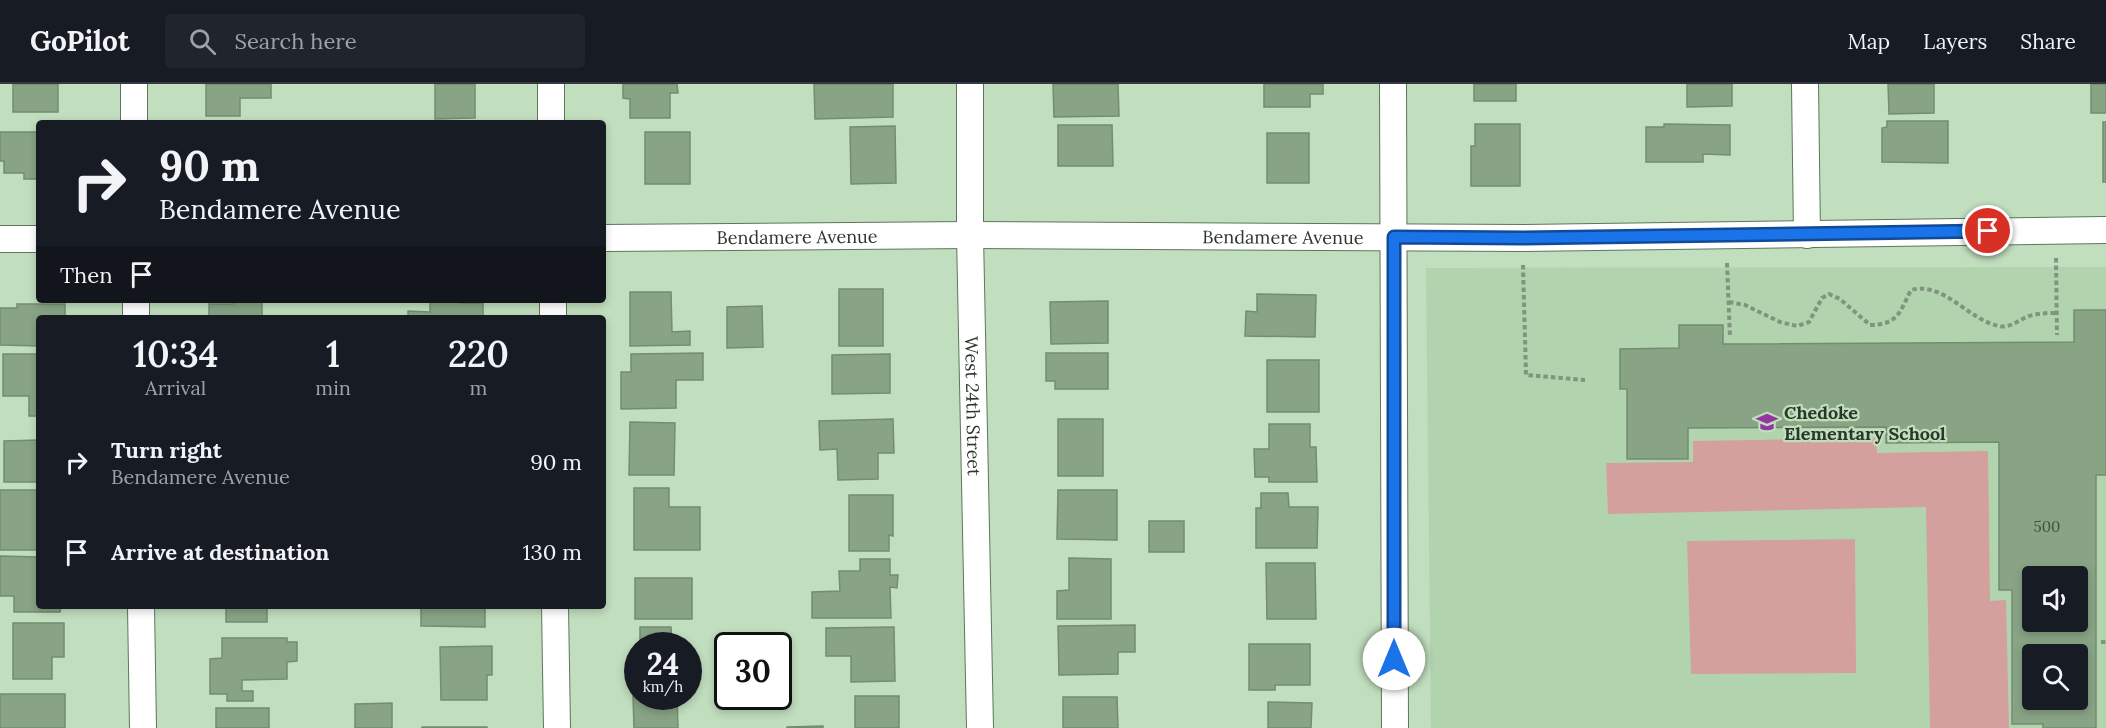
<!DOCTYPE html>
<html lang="en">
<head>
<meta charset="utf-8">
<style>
  :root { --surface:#171b24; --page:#20242c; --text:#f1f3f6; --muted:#9ea1a6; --line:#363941 }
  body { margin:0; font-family:Lora,serif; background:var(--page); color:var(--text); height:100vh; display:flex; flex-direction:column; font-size:22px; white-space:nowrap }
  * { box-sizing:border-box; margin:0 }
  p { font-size:20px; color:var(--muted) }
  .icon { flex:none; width:33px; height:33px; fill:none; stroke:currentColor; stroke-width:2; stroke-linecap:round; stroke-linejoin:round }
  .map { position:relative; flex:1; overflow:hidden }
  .panel { position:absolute; left:36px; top:231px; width:570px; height:294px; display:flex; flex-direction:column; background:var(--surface); border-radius:6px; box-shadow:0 3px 9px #0003 }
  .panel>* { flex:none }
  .banner { position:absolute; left:36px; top:36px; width:570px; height:183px; border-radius:6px; box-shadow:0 3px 9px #0003; background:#171b24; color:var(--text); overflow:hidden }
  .fabs { position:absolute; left:2022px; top:482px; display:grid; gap:12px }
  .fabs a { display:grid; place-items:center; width:66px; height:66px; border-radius:6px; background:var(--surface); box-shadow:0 3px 9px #0003; font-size:30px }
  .speed { position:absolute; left:624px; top:548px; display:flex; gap:12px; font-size:30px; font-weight:700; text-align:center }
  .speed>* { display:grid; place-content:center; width:78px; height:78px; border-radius:50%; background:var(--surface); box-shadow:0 3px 9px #0003; line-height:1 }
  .speed small { font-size:15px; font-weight:400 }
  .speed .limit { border:3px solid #111; border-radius:9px; background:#fff; color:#111 }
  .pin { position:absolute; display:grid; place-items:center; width:51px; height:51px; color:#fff; margin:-26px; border:3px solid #fff; border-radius:50%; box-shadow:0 2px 6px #0007 }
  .me { position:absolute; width:66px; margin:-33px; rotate:0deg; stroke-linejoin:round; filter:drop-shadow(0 0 4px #0008) }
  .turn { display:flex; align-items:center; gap:21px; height:126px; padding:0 24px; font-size:27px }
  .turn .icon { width:78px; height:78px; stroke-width:2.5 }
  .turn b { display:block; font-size:42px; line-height:51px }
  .then { display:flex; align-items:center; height:57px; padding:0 24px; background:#0003; gap:12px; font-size:22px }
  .eta { display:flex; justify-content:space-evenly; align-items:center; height:102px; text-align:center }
  .eta b { font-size:36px; font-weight:600; line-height:42px }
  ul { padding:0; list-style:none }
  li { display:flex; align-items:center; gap:18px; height:90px; padding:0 24px }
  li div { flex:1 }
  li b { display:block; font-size:22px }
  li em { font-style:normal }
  header { display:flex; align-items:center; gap:36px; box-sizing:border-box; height:84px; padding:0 30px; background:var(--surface); border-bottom:2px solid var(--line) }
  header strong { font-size:28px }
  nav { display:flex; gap:33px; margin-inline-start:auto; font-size:21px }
  .search { width:420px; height:54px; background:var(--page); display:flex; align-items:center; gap:15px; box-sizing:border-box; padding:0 21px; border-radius:6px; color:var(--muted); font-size:22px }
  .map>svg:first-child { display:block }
  .built { fill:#b1d4ae; fill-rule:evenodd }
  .green { fill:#d4a09d }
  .building { fill:#88a485; stroke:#728d70; stroke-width:1.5; fill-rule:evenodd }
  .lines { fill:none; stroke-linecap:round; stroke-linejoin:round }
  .street-casing { stroke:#5d775a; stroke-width:28 }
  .path { stroke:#7f957d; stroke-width:4; stroke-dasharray:4.5 3; stroke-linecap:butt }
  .street { stroke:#fff; stroke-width:26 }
  .route-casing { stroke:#114b97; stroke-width:15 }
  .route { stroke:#1a73e8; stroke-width:10 }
  .labels { text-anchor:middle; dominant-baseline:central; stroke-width:4.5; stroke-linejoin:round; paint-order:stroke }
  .number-label { font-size:15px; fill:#425240 }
  .street-label { font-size:18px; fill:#2a3629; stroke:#c1debe }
  .poi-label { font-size:18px; font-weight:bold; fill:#2a3629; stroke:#c1debe; text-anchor:start }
</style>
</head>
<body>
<header>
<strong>GoPilot</strong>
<div class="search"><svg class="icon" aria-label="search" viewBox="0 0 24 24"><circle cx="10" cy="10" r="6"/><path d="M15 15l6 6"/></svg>Search here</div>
<nav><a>Map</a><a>Layers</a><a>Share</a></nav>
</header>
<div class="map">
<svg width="2106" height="644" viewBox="0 0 2106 644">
  <rect width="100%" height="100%" fill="#c1debe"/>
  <path class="built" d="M2106,183V644H1431L1426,184ZM2032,492H2078V537H2032ZM2032,570H2078V615H2032Z"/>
  <path class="green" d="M1876,354L1877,369L1988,367L1990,517L2006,516L2009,644H1930L1926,423L1608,430L1606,379L1693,378V357Z
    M1855,455L1856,589L1691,590L1687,457Z"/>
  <path class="building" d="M13,0H58V28H13Z
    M206,0H271V14H240V32H206Z
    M435,0H475V34L435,35Z
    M623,0H677L678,9H670V34H630V15L623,14Z
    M814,0H893V33L815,35Z
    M1053,0H1118L1119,32L1054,33Z
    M1264,0H1323V10H1310V23H1264Z
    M1474,0H1516V17H1474Z
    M1687,0H1732V22L1687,23Z
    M1888,0H1934V29L1889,30Z
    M2091,0H2106V29H2091Z
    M1887,37H1948V79L1882,78V44L1887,43Z
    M2103,38H2106V98H2103Z
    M1475,40H1520V102H1471V62H1475Z
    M1664,40L1730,41V71L1703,70V78H1646V43H1664Z
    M1058,41H1112L1113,82H1058Z
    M895,42L896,99L851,100L850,43Z
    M0,48H39V95H24V89H4V77H0Z
    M645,48H690V100H645Z
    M1267,49H1309V99H1267Z
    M839,205H883V262H839Z
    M630,208H671L672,248L690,247V261L630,262Z
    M1257,210L1316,211L1315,253L1245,252L1246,227L1257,228Z
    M233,216H262V234H209V220H233Z
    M430,216H459V219H483V234H408V227L430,228Z
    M1108,217V259L1051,260L1050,218Z
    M17,220H65V234H39V262L0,261V224H17Z
    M762,222L763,263L727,264V223Z
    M2074,226H2106V391H2096V644H2043V640H2012V506H1999V358L1886,359V343L1688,344V375H1627V305H1620V265L1679,264V241H1723V260L2074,258ZM2032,492H2078V537H2032ZM2032,570H2078V615H2032Z
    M703,269V296H676V324L621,325V288H631V270Z
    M1046,269H1108V305H1055V297H1046Z
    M3,270H39V332H29V312H3Z
    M890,270V309L832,310V271Z
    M1267,276H1319V328H1267Z
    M893,335L894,369H878V395L838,396L837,365L820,366L819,337Z
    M1058,335H1103V392H1058Z
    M630,338L675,339L674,391H629Z
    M1269,340H1310V363H1316L1317,398H1269V393H1255L1254,365H1269Z
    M39,356V398H4V357Z
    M634,404H669V423H700V466H634Z
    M0,406H39V466H0Z
    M1058,406H1117V456L1057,455Z
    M1261,409H1288L1289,423H1318L1317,464H1256V424H1261Z
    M849,411H893V452L889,451V467H849Z
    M1149,437H1184V468H1149Z
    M0,472L39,473V522H61L60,528H14V512H0Z
    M1069,474L1111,475V535H1057V507L1069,506Z
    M860,475H890V491H898L897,504L890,503L891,534H812V508L840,507L839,487H860Z
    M1266,479H1315L1316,535H1267Z
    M635,494H692V535H635Z
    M226,522H267V538H226Z
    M421,522H485V543L421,542Z
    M13,539H64V573H52V595H13Z
    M1135,541V568H1118V590L1059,591L1058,542Z
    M640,543H671L672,561H640Z
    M894,543L895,597L851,598V572H826V544Z
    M222,554H287V558H297V577L287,578V595L242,596V607H253V617H227V610H210V575L222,574Z
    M1249,560H1310V601H1275V606H1249Z
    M635,561H638V603H635Z
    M688,561H691L692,603H688Z
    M492,562V591H487V616H441L440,563Z
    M0,610H65V644H0Z
    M633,612H677L678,644H634Z
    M855,612H899V644H855Z
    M1063,613H1117L1118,644H1063Z
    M1268,618L1312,619L1311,644H1268Z
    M392,619V644H355V620Z
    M216,624H269V644H216Z
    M823,642V644H787V643Z
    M422,643H487V644H422Z"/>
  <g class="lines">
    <defs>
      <g id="street">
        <path d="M134,0V39"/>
        <path d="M551,0V39"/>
        <path id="s1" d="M970,0V151L980,644"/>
        <path d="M1393,0C1395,215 1393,429 1395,644"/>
        <path d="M1805,0L1807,151"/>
        <path id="s2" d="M603,154L970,151L1523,154L2106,146"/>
        <path d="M0,155H39"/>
        <path d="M136,216V234"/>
        <path d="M553,216V234"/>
        <path d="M141,522L143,644"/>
        <path d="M555,522L557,644"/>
      </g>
    </defs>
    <use href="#street" class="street-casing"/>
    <path class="path" d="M2056,174L2057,251
      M1727,179L1730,253
      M1523,181L1526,291L1585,296
      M1729,218L1745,221L1780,238L1797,242L1809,238L1822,214L1829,210L1840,215L1870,241C1899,240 1899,229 1911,206C1944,197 1968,236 1999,242C2012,245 2021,233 2033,231C2041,229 2049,229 2056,229
      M2101,558H2106"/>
    <use href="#street" class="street"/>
  </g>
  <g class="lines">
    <defs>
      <path id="route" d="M1394,575V153L1523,154L1988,147"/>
    </defs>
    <use href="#route" class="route-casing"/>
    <use href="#route" class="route"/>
  </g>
  <defs>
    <symbol id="school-bare" viewBox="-9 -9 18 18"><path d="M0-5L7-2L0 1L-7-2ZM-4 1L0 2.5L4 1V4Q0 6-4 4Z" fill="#93369f" stroke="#c1debe" stroke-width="2.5" paint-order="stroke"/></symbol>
  </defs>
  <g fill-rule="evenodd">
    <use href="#school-bare" x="1752" y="323" width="30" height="30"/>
  </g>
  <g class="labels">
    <g class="number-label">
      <text x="2047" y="442">500</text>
    </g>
    <g class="street-label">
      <text stroke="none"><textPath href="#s2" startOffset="194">Bendamere Avenue</textPath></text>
      <text stroke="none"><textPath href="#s2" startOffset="680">Bendamere Avenue</textPath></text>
      <text stroke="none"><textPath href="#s1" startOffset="322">West 24th Street</textPath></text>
    </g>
    <g class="poi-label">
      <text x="1784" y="328">Chedoke<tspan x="1784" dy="21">Elementary School</tspan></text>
    </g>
  </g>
</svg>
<div class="fabs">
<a><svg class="icon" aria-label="sound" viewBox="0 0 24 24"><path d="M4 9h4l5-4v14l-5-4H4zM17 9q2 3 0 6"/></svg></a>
<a><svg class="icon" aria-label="search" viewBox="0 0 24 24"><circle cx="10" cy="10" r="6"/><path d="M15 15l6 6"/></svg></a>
</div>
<div class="speed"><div>24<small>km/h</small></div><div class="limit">30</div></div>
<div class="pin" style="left:1988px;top:147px;background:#d93025"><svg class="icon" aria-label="arrive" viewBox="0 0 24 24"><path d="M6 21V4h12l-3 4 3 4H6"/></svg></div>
<svg class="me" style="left:1394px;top:575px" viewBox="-20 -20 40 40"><circle r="19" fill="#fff"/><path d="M0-13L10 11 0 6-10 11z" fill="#1a73e8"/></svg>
<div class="banner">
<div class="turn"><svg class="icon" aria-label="right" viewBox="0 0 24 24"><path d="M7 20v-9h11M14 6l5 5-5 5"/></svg><div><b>90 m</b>Bendamere Avenue</div></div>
<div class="then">Then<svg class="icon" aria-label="arrive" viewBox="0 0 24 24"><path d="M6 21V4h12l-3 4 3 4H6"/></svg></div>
</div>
<section class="panel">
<div class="eta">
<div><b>10:34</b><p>Arrival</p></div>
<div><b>1</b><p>min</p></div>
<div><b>220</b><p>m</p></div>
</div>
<ul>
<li><svg class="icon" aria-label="right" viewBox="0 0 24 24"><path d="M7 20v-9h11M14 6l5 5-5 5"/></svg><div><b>Turn right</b><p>Bendamere Avenue</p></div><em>90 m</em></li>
<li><svg class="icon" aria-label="arrive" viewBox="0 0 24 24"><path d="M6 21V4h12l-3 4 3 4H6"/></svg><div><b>Arrive at destination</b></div><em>130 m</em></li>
</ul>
</section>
</div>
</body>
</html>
